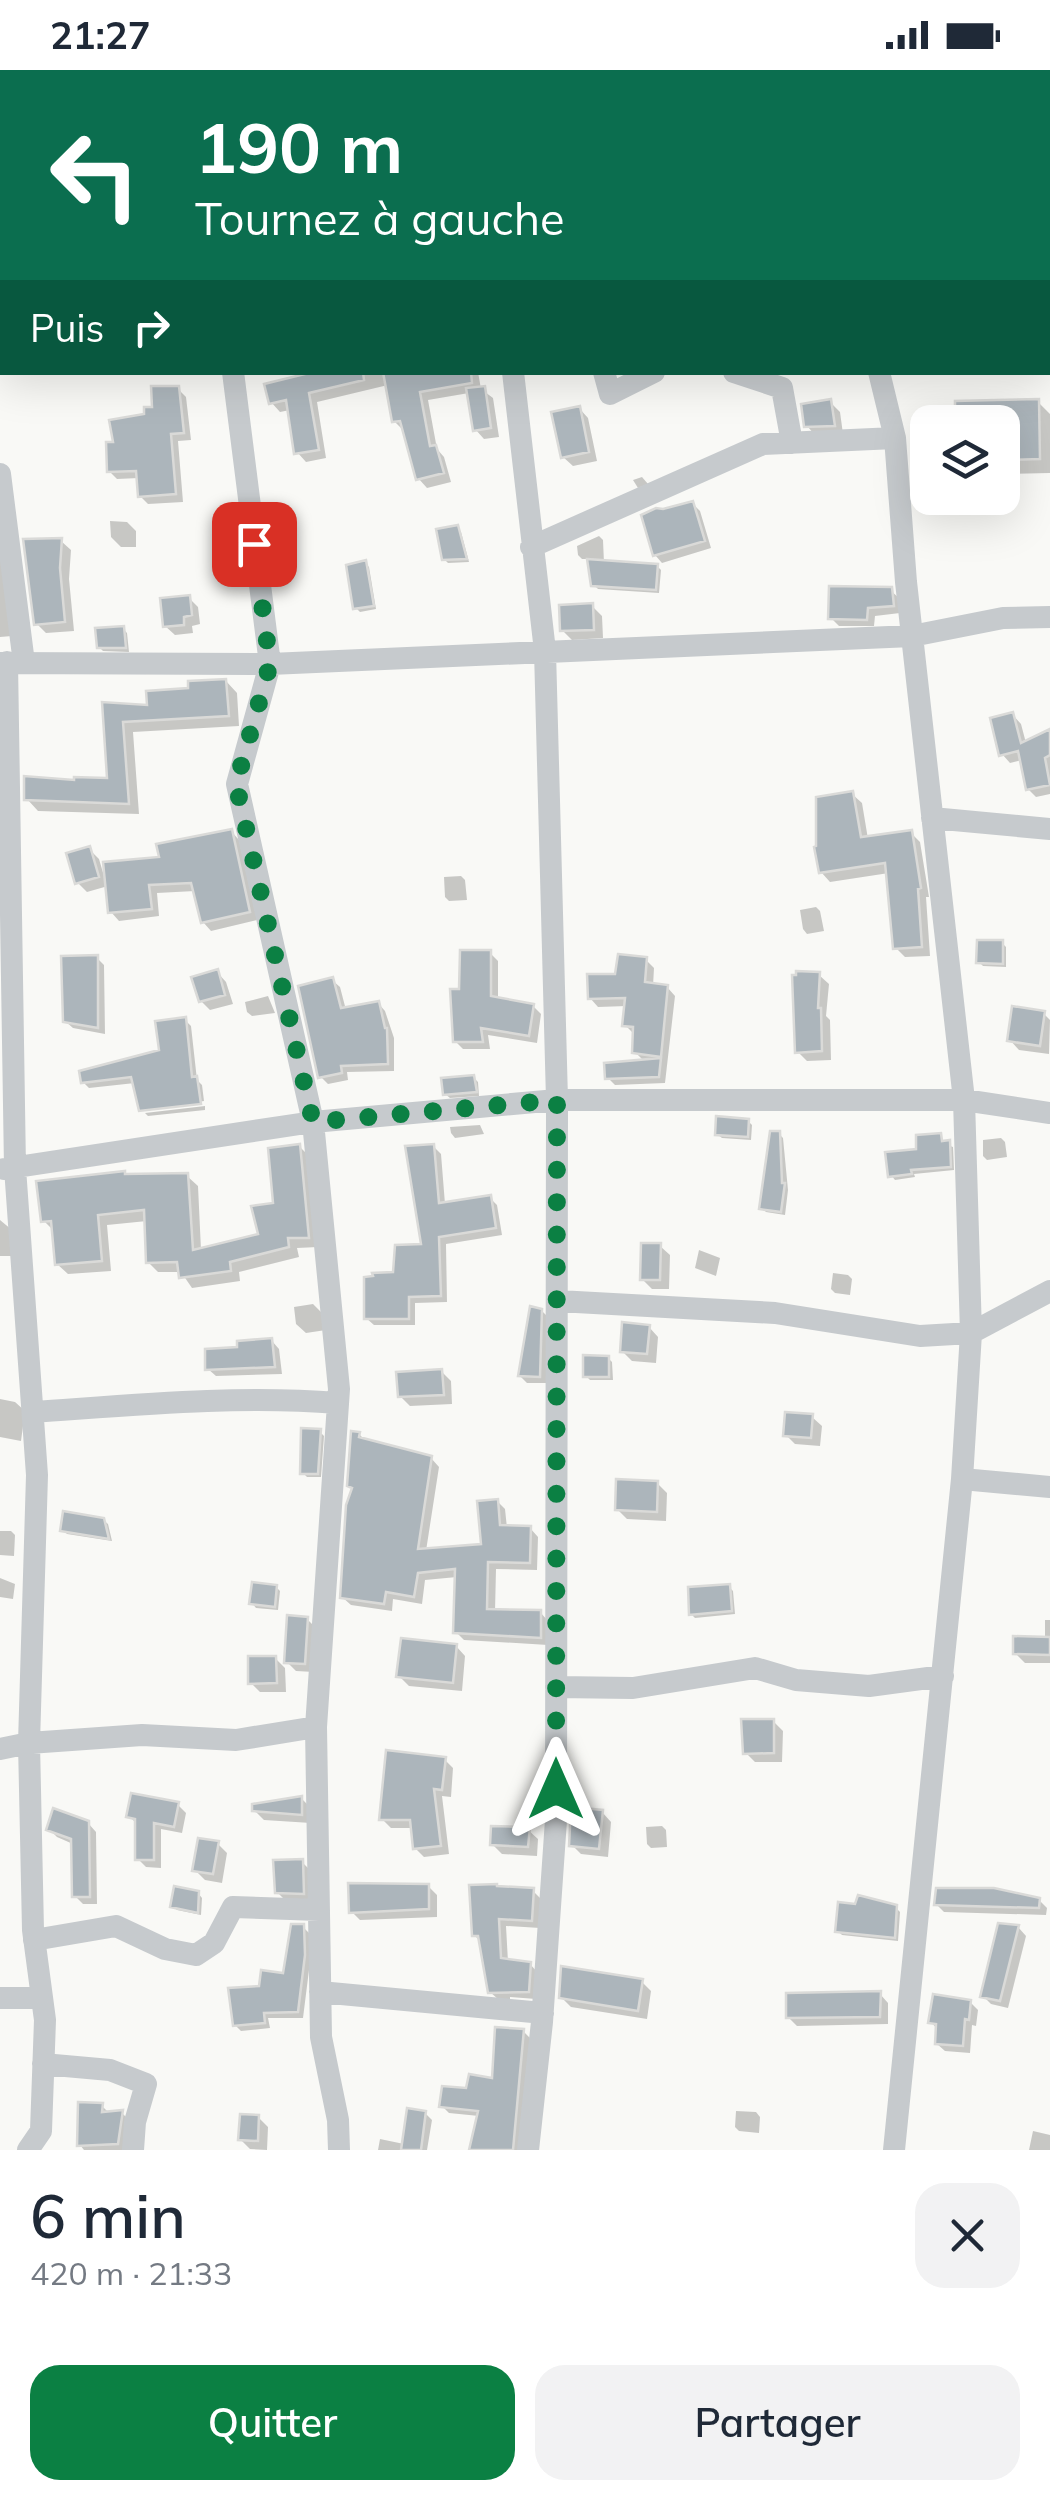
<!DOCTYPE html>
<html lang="fr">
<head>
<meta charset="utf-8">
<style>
  :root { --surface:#fff; --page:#f2f2f3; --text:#1f2937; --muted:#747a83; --accent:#0b8043 }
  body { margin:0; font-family:Mulish,sans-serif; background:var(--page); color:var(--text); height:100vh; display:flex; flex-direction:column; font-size:38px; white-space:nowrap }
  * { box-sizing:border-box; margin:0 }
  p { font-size:32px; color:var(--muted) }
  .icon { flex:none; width:55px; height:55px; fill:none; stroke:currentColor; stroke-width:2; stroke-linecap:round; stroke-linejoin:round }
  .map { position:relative; height:2080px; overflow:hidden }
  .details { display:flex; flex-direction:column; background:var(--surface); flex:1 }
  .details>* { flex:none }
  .guide { position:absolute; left:0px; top:0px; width:1050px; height:305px; box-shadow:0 10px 40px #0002; background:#0b6e4f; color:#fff; overflow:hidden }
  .buttons { position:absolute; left:910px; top:335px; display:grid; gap:20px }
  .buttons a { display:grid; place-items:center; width:110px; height:110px; border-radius:20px; background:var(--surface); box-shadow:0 10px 40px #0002; font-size:50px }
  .pin { position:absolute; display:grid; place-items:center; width:85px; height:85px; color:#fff; margin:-42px; border-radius:20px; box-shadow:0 5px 15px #0006 }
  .me { position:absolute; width:110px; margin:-55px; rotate:0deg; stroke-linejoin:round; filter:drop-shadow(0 0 8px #0008) }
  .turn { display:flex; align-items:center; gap:35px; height:210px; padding:0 30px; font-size:45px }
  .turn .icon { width:130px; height:130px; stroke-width:2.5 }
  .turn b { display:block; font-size:70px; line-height:85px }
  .then { display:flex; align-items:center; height:95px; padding:0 30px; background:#0003; gap:20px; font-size:38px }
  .round { display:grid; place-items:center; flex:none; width:105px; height:105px; border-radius:30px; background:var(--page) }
  .head { display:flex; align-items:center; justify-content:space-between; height:170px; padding:0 30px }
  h1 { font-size:60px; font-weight:600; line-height:75px }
  .cta { display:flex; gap:20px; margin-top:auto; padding:20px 30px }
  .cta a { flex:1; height:115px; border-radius:30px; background:var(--accent); color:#fff; font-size:40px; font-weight:600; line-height:115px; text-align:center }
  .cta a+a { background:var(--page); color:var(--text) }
  .status { display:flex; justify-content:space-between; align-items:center; height:70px; padding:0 50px; background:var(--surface); direction:ltr }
  .status svg { height:28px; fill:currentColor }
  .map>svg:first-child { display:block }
  .shadow { fill:#0003 }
  .building { fill:#acb5bb; stroke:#dadad8; stroke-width:2.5 }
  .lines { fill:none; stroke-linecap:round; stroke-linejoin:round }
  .street { stroke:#c6cacd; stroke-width:22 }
  .route { stroke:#0b8043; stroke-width:18; stroke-dasharray:0 32.4 }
</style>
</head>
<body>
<div class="status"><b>21:27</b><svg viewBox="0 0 49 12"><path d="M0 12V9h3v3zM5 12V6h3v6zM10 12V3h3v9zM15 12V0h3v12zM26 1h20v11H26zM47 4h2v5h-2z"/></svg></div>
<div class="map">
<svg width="1050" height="2080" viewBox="0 0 1050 2080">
  <rect width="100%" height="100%" fill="#f9f9f6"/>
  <path class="shadow" d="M312,0H350V2H312Z
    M660,0H810L811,2H660Z
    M324,302H478L481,319L493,328L499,367L484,369L475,359L469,323L428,330L437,379L444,387L451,412L427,418L418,408L403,360L394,351L388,315L317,332L326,388L306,392L297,382L290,340L280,342L271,332Z
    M178,319L186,327L191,370L178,371L183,432L148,434L140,426L139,408L117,409L109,401L116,374Z
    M830,332L840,342L843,364L816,366L807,356Z
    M1038,332L1050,344V403L1002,404V352H958L957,333Z
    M579,338L588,348L597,391L573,396L563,387Z
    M642,407L648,414L638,418L633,410Z
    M692,433L700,441L711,478L662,493L655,485Z
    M110,451L127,452L136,461V477H121L111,467Z
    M457,457L461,462L469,492L448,493L444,489Z
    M599,466L603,470L604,493L657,496L661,500L659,523L598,519L594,515L590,489H582L578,485L577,476Z
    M61,471L71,480L69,509L74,561L46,563L37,554Z
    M0,473L12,566L0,567Z
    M365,493L369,497L376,539L360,542L356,538Z
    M890,520L899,528L900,543L875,546L874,556H839L831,548Z
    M189,528L198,537L200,554L192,556L193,563L175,565L165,556Z
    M592,536L602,546L603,568L572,570L562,560Z
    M123,559L127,563L129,582L103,581L99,577Z
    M226,611L237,623L239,656L133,662L139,744L38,741L27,729L76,713L110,710L105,635L150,638L191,621Z
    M1013,645L1021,654L1026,673L1050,661V724L1036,727L1028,719L1022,690L1010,693L1002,684Z
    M852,724L862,733L868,769L911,763L920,772L929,827H926L930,886L905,887L896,878L889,803L830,812L821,802Z
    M231,761L239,770L257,850L211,861L203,852L195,821L157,823L159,846L119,851L111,842L108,816L87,822L77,812L89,779L99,789L104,806L162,789Z
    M461,806L465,810L467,830L449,831L445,827L444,807Z
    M816,837L820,841L824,861L807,864L803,859L800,840Z
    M1002,873L1006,877V897L983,896L979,892Z
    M490,883L498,891V930L533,936L541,944L537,973L488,965L490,979H463L455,971L461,921Z
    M97,888L104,895L105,964L73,958L65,951Z
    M646,890L654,898L653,916L667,917L675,926L665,1013L615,1015L607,1007L645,992L635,982L633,963L625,955L627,936L598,937L590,928L617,906Z
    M217,902L226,912L233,934L210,940L201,931Z
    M819,905L829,914L826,946L830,950L831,990L807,991L797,981Z
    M332,910L340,917L346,940L378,933L385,941L394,968V1001L347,1002L348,1010L328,1014L321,1007Z
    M268,926L275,943L252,946L247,942L245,932Z
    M1044,944L1050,950L1049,984L1019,980L1010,970Z
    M185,950L191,956L197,1010L202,1015L204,1031L142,1041L135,1013L89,1018L83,1012L162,982Z
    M473,1007L478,1012L479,1026L450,1028L445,1024Z
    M205,1036V1040L148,1046L145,1043Z
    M748,1051L752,1055L751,1070L722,1068L717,1064Z
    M480,1055L484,1064L455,1068L451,1063L450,1057Z
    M779,1064L783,1068L788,1120L785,1145L766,1142L762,1138Z
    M940,1065L945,1074L953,1077L954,1100L914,1104L915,1107L895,1110L891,1105Z
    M1001,1068L1005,1072L1007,1087L987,1090L983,1086V1070Z
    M299,1076L310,1087L318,1177L297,1178L299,1187L239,1202L240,1211L192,1218L181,1202H158L148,1192L147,1151L107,1155L111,1201L68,1204L57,1194L54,1161L44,1151L127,1107L187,1106L198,1116L201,1180L261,1166Z
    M433,1076L441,1084L445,1134L490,1128L497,1135L502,1165L446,1174L447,1232L415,1233V1255H374L366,1248L396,1204L424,1176Z
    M0,1150L12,1160L14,1186H0Z
    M660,1176L670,1185L669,1219H652L642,1209Z
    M699,1180L720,1188L716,1206L695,1198Z
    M833,1203L848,1205L852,1209L850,1225L835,1223L831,1219Z
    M313,1234L323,1244L326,1260L306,1263L296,1254L294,1237Z
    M540,1239L547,1246L546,1313H527L520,1306Z
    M649,1257L658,1267L656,1293L632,1291L622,1281Z
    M272,1271L279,1279L282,1304L216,1306L208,1299L240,1280Z
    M608,1288L612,1292L613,1310H590L586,1306Z
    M441,1301L451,1311L452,1334L410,1336L400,1326Z
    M0,1329L15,1332L25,1341L21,1371L0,1367Z
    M812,1347L822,1356L820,1376L795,1374L786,1365Z
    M320,1362L324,1366L321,1407H307L303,1403Z
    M359,1364L366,1371L431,1388L439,1397L426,1481L484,1476L497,1431L505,1439L507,1458H530L538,1467L537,1500L496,1499L495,1542H540L548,1551V1575L464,1570L456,1562L457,1507L425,1510L422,1534L393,1529L392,1541L351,1535L342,1527Z
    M657,1413L667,1423L666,1451L627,1449L617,1439Z
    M103,1450L108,1454L112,1471L67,1464L63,1460Z
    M0,1461H11L15,1465L14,1486L0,1485Z
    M0,1508L15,1514L13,1529L0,1527Z
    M276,1517L280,1521L278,1540L256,1538L252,1533Z
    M729,1517L733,1521L735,1544L695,1548L691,1544Z
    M307,1549L317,1559L314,1602L296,1601L287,1592Z
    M1045,1550H1050V1593H1025L1015,1583L1045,1569Z
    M456,1576L465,1586L462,1621L409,1616L399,1606Z
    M275,1588L285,1598L286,1622H260L251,1613Z
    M773,1651L783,1661L782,1692H755L745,1682Z
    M444,1689L453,1698L451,1727L442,1726L449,1784L424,1787L415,1778L413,1758H391L382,1749Z
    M301,1728L311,1738V1753L264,1750L254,1740Z
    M178,1735L186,1743L182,1763L161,1759V1798L146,1797L138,1789V1755L129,1746Z
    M602,1742L611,1752L608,1787L581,1784L572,1775Z
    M88,1753L96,1762L97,1834H83L75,1826L73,1774L57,1767L49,1759Z
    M662,1756L666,1760L667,1777L651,1778L647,1774L646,1757Z
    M528,1760L538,1769L537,1786L502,1784L492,1774Z
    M218,1774L227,1783L222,1813L205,1810L195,1800Z
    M302,1792L311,1801L312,1833L287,1832L277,1822Z
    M428,1816L437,1825V1847L360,1850L351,1841Z
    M533,1821L541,1829L540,1858L506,1856L508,1892L530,1894L538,1903L536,1929L510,1927V1931L499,1930L490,1922L482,1873L474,1865Z
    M198,1823L202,1828L201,1845L177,1840L172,1836Z
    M1039,1830L1047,1838L1046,1845L944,1842L936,1834Z
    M896,1838L900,1842L898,1871L842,1865L838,1861Z
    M303,1857L309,1863L310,1892L303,1948H268L270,1958L241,1961L235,1955L261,1918L285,1906Z
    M1018,1857L1026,1866L1008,1938L991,1934L983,1926Z
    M642,1912L651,1921L647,1949L571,1937L561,1927Z
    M880,1924L888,1933V1954L797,1956L788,1947Z
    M970,1932L978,1940L976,1956L972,1955L970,1983L945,1981L937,1974L938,1960L931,1952Z
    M523,1961L530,1968L518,2080H471L479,2046L449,2043L442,2036L494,2011Z
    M102,2036L110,2044L122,2043L129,2050L126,2080H84L80,2075Z
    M736,2041L756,2042L760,2047L759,2063L739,2061L735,2057Z
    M425,2043L432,2050L427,2080H378L380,2069L404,2074Z
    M258,2047L268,2057L267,2080L250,2079L240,2069Z
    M1033,2061L1050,2065V2080H1029Z"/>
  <path class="building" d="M313,302H363L364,310L309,323L319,380L294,384L286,330L269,334L264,314Z
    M383,302H471L472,313L420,322L430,376L436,375L444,403L416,410L400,351L392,352Z
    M151,316H179L184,363L171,364L176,424L138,427L136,401L107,402L106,372H113L109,350L144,344V337H152Z
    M485,316L491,358L473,361L466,318Z
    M831,329L835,356L804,357L801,334Z
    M1039,329L1040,389L1002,390V352H955V331Z
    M580,336L589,382L561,388L551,342Z
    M693,431L705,471L653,486L641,445L656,438L663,439Z
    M458,455L467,489L442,490L436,459Z
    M62,468L60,498L65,552L34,555L23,469Z
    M587,489L658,494L656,520L591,516Z
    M366,490L374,536L353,539L346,495Z
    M829,516L892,517L894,536L868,538L867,550L828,549Z
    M190,525L192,545L184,547V555L163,557L160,528Z
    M593,533L594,560L560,561L559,535Z
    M124,556L126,578H97L95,558Z
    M226,609L229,646L123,652L129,734L24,730V706L74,710V707L107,708L102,632L147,635L146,621L188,618V611Z
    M1013,642L1021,673L1050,659V685L1045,688L1050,715L1026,720L1018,681L999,686L990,648Z
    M853,721L861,767L912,760L921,818L918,819L922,877L893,879L885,793L819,803L814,777L816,776V727Z
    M232,759L250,842L201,853L191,813L149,815L152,839L108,843L103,792L159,787L156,774Z
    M90,776L99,807L75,814L66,783Z
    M977,870H1003V894L976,893Z
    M460,880H491V926L534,934L529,966L481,958L483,972H453L450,919H459Z
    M618,884L647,887L645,912L668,915L661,987L632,983L633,957L622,956L625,928L588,929L587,904H615Z
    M98,885V958L63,952L61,886Z
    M218,899L225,925L199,932L191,907Z
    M796,901L820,902L818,938H821L822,981L795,983L792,905H796Z
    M333,907L341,938L379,931L385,958H387L388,994L341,996L342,1003L318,1008L298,916Z
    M1012,936L1045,941L1040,976L1007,971Z
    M186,947L192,1007L197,1006L201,1034L139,1041L131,1007L81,1013L79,1001L159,980L155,951Z
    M661,988L659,1007L605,1009L604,993Z
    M474,1005L477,1022L443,1025L441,1008Z
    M716,1046L749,1049L748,1067L715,1065Z
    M770,1061H780L782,1113H785L781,1142L759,1139Z
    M941,1063L942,1071L950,1070L951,1097L911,1100L912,1104L888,1107L885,1082L916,1079V1065Z
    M300,1074L309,1168H288L289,1177L230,1192L231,1201L179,1208L177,1192L146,1193L144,1140L98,1145L102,1191L55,1195L51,1151L41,1152L36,1111L125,1101V1104L188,1103L193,1180L258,1164L251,1136L273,1133L268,1078Z
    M434,1074L439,1133L491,1125L496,1158L439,1167L441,1226L409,1227V1249H364V1207L373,1206L372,1203L393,1202L395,1175L421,1174L405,1076Z
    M641,1173H661L660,1210H640Z
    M530,1236L542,1239L540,1307L518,1306Z
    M622,1252L650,1255L647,1284L620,1282Z
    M272,1268L275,1297L205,1300V1279L237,1277V1271Z
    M583,1285L609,1286V1307H583Z
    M442,1299L444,1325L398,1327L396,1302Z
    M785,1342L813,1344L811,1368L783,1366Z
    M301,1358L321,1359L318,1404H300Z
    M351,1361L360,1362L359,1367L432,1386L418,1479L481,1474L477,1431L498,1429L500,1455L531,1456L530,1493L488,1492L487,1539L541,1540V1568L453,1563L455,1499L418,1503L414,1527L386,1522L384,1534L340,1528L346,1435L352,1418L347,1416Z
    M616,1409L658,1411L657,1442L615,1440Z
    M63,1441L104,1448L109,1469L60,1461Z
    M252,1512L277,1515L275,1537L249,1534Z
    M730,1514L732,1541L689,1545L688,1517Z
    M287,1545L308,1547L305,1594L284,1593Z
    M1013,1566L1050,1567V1585L1013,1584Z
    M401,1568L457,1574L453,1613L396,1607Z
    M248,1586H276L277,1613L248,1614Z
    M741,1649H774V1683L743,1684Z
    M386,1680L446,1687L442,1720L434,1719L441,1776L413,1779L410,1750H379Z
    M131,1723L179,1732L174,1757L154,1753V1790H135V1749L126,1747Z
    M302,1726V1745L252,1741V1734Z
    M571,1737L603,1740L599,1779L569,1776Z
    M53,1738L89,1751L90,1827H72L71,1769L46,1760Z
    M491,1756L530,1757L528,1777L490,1775Z
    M198,1768L219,1771L213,1804L192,1801Z
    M303,1789L304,1824L275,1823L273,1790Z
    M348,1813L429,1814V1839L349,1843Z
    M497,1814V1816L534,1818L532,1851L499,1849L501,1888L531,1892L529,1922L488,1923L478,1866H472L469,1815Z
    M174,1816L199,1821L198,1843L170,1837Z
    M936,1818H994L1040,1828L1039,1838L934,1835Z
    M858,1825L897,1835L895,1868L835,1862L838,1832L855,1834Z
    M998,1853L1019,1855L1000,1931L980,1927Z
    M291,1854H304L305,1885L298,1942L264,1943L265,1953L233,1956L228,1918L259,1916L261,1900L283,1903Z
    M561,1896L643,1909L638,1941L559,1928Z
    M881,1921L880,1947L786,1948V1923Z
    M933,1924L971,1930L969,1950L965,1949L963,1976L935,1974L936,1954L928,1953Z
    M495,1957L524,1959L513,2080H469L478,2041L439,2037L442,2016L466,2018L469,2004L492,2008Z
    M78,2032L103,2033L102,2042L123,2040L118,2074L77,2076Z
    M407,2038L426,2041L421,2080H401Z
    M240,2044L259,2045L258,2071L238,2070Z"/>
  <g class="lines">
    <path class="street" d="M492,0V2
      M264,2V0
      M895,2V0
      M0,230H2
      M233,302L270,594L237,714L313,1052L339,1319L316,1657L321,1967L338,2050L339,2080
      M513,302L545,581L557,1030L556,1750L542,1952L528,2080
      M604,302L610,324L654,302
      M734,302L782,318L792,373
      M879,302L895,368L906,512L964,1030L971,1263L962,1409L894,2080
      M0,404L24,593
      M531,477L763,374L895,368
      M7,592L15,1098L37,1405L29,1673L33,1860L45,1950L41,2061L28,2080
      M0,593L270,594L912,566L1003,548L1050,547
      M932,748L1050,759
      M4,1099L313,1052L557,1030H964L1050,1043
      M558,1231L775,1243L920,1266L971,1263L1050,1221
      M34,1342C135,1335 236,1325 338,1333
      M962,1409L1050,1417
      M556,1617L633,1618L755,1598L796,1610L869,1616L943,1606
      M0,1679L29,1673L142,1665L236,1670L316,1657
      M34,1870L116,1856L165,1879L196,1885L214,1873L233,1837L319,1840
      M320,1922L543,1943
      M0,1928H42
      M43,1994L110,2000L146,2014L135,2052L133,2080"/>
  </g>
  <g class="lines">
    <path class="route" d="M254,474L270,594L236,714L313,1052L557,1030L556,1719"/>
  </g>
</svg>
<div class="buttons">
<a><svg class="icon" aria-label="layers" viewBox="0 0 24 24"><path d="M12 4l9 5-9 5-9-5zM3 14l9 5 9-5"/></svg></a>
</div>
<div class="pin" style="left:254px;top:474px;background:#d93025"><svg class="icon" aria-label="arrive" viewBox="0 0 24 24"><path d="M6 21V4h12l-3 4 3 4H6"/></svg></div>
<svg class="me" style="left:556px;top:1719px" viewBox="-20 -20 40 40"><path d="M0-17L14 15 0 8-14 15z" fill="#0b8043" stroke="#fff" stroke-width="4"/></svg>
<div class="guide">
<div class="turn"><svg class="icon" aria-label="left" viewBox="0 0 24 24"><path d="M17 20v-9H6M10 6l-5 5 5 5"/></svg><div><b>190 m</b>Tournez à gauche</div></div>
<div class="then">Puis<svg class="icon" aria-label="right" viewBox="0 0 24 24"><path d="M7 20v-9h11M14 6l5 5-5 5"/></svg></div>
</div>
</div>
<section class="details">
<div class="head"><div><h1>6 min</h1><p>420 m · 21:33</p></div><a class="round"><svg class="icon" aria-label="close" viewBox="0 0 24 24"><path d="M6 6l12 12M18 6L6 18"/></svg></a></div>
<div class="cta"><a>Quitter</a><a>Partager</a></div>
</section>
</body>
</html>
